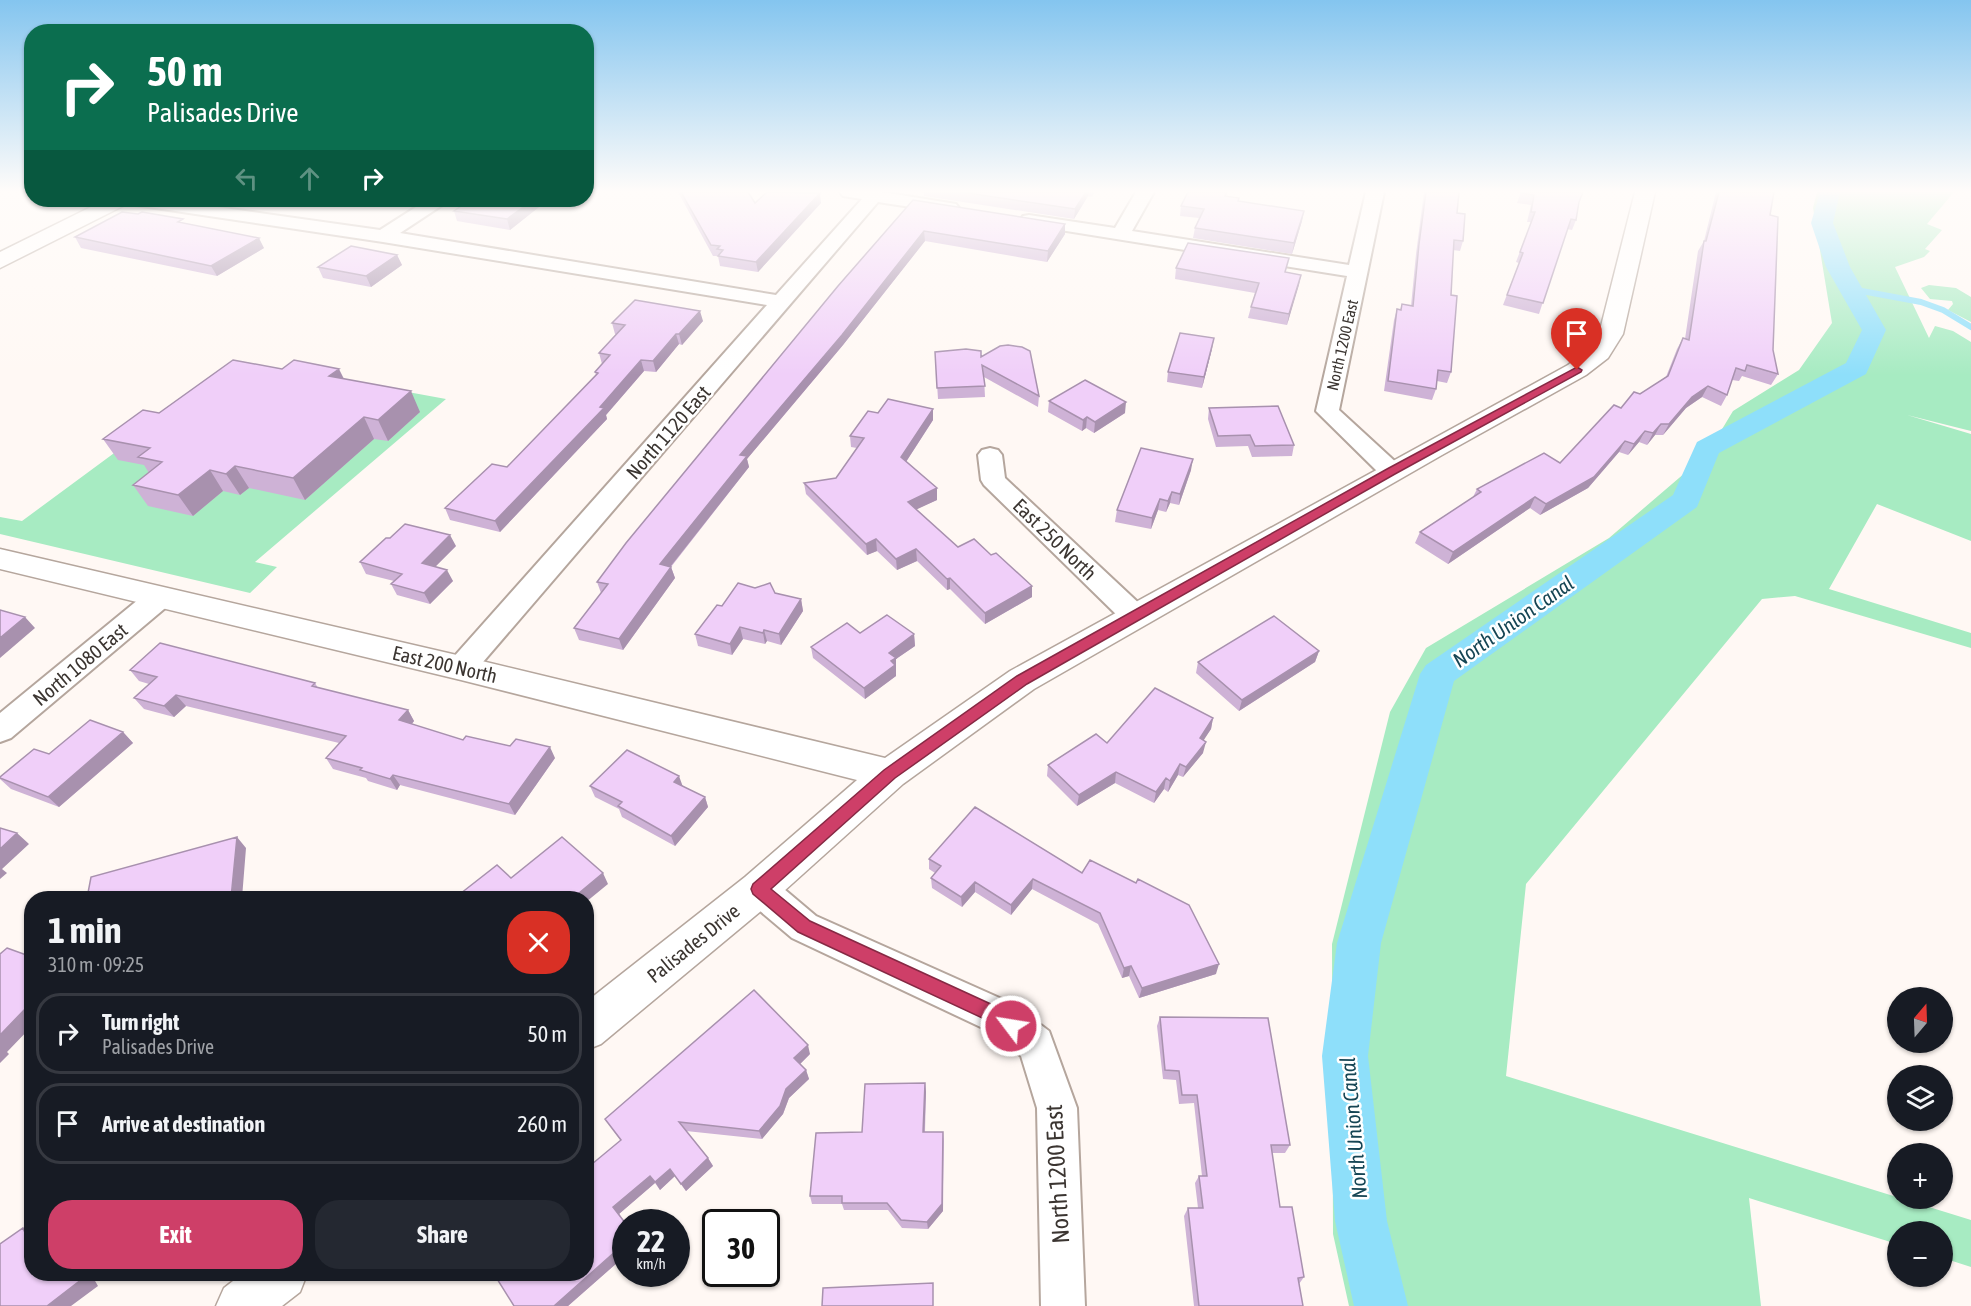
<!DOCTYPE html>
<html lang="en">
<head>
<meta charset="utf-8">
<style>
  :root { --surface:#171b24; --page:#242831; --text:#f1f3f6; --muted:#9ea1a6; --line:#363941; --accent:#ce3f68 }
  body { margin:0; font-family:"Asap Condensed",sans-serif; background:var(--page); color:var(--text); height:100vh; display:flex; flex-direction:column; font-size:22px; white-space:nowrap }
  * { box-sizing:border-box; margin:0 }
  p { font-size:20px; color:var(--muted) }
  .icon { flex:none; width:33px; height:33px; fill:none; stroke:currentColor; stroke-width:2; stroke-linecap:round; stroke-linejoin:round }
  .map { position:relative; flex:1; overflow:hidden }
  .side { position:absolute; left:24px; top:891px; width:570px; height:390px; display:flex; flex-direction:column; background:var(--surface); border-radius:24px; box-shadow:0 2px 4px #0004 }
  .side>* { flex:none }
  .guide { position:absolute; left:24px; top:24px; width:570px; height:183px; border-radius:24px; box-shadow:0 2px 4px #0004; background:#0b6e4f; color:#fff; overflow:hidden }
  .needle { width:39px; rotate:19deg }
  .fabs { position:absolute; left:1887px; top:987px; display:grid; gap:12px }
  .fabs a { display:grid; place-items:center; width:66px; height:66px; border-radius:50%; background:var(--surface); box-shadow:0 2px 4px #0004; font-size:30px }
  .speed { position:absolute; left:612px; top:1209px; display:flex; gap:12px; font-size:30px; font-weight:700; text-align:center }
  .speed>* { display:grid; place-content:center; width:78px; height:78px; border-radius:50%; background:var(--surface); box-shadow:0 2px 4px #0004; line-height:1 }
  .speed small { font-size:15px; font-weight:400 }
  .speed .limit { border:3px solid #111; border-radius:9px; background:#fff; color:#111 }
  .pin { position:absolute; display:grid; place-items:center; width:51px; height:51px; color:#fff; margin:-62px -26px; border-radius:50% 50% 50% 0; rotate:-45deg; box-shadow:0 0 6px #0007 }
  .pin .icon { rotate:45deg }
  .me { position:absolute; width:66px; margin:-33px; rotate:301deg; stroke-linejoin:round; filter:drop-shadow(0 0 4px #0008) }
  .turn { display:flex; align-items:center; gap:21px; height:126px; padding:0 24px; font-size:27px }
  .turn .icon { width:78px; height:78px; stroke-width:2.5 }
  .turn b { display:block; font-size:42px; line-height:51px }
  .lanes { display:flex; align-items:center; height:57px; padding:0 24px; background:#0003; justify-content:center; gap:30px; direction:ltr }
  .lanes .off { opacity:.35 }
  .round { display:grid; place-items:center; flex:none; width:63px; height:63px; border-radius:24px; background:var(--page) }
  .headline { display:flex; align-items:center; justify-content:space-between; height:102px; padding:0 24px }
  h1 { font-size:36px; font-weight:700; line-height:45px }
  .button { display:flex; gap:12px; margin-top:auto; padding:12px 24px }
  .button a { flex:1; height:69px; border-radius:24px; background:var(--accent); color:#fff; font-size:24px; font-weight:700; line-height:69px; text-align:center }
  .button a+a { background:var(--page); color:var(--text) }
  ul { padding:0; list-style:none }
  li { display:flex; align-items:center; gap:18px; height:81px; margin:0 12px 9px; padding:0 12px; border:3px solid var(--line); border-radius:24px }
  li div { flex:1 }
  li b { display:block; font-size:22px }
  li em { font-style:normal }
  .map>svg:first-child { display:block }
  .green { fill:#a7ebc2 }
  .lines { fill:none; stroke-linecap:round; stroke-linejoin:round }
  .stream { stroke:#8edffa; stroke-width:6 }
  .canal { fill:#8edffa; fill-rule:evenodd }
  .minor-casing { stroke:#b5a69d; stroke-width:4 }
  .tertiary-casing { stroke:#b5a69d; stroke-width:3 }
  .minor { fill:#fff; fill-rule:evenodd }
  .tertiary { fill:#fff; fill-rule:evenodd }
  .wall { fill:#ceb2d6 }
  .shaded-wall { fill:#a891ae }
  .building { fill:#f0cff9; stroke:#a891ae; stroke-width:1.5 }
  .route { fill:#ce3f68; stroke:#862944; stroke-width:1.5 }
  .labels { text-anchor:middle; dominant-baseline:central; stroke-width:5; stroke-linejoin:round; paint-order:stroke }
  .far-street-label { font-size:16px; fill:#3b3531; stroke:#fff }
  .street-label { font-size:20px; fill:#3b3531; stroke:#fff }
  .water-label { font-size:21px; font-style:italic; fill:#154554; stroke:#fff }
  .near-street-label { font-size:24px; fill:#3b3531; stroke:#fff }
</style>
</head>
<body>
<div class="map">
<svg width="1971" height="1306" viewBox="0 0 1971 1306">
  <rect width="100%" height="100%" fill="#fff8f4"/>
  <path class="green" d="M1817,192H1954L1927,224L1942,230L1925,249L1930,251L1924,257L1895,267L1929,338L1935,326L1953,331L1971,342V431L1907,415L1971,434V541L1877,504L1829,589L1971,633V648L1795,596L1762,599L1526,884L1506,1076L1971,1220V1267L1943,1258L1942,1232H1898L1897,1244L1749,1198L1761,1306H1349L1333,1234L1332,944L1390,712L1426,648L1609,538L1707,454L1733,411L1799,370L1832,323L1813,208Z
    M1929,285L1956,288L1971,297V322L1948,310L1953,304L1952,301L1930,299L1921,288Z
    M239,361L446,399L255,562L277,567L250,593L0,534V517L22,521Z"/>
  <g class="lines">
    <path class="stream" d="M1851,289L1921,302L1943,310L1971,327"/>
    <path class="canal" d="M1820,192H1840L1833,223L1850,267L1886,330L1866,374L1719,453L1697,507L1454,681L1381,943L1368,1056L1387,1221L1408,1306H1354L1335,1221L1322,1056L1337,943L1420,674L1426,665L1673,495L1697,442L1846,363L1862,330L1826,267L1811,223Z"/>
    <defs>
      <path id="minor" d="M840,192H882L950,203L956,204L959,208L956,212L950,213L878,202L471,676L461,679L451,676L447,668L451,660L767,305L383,242L135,205L129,204L126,200H168L380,230L427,200H446L444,204L400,233L776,295L862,199L843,196Z
        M1136,192H1154L1132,231L1349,265L1366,192H1384L1339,410L1400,466L1403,471L1400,476L1391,478L1382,476L1316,411L1347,276L1029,225L1023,224L1020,220L1023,216L1029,215L1115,228Z
        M990,448L998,450L1002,455L1005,478L1144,608L1148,615L1144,622L1134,625L1124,622L984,485L981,480L978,455L982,450Z
        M160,588L170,590L174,597L170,604L11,738L0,742V713L150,590Z
        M759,874L771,878L816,916L1013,1004L1049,1031L1077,1108L1085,1306H1041L1037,1108L1021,1056L987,1030L792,938L747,900L742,889L747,878Z"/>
      <path id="tertiary" d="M1635,192H1655L1623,334L1608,358L1586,375L1442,455L1034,689L903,784L773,901L601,1044L586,1050V1002L745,877L857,780L461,680L0,569V549L461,656L885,758L1010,671L1568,365L1590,348L1599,334Z
        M105,200H130L127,204L0,268V252Z
        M242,1274H307L300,1292L282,1306H216L224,1288Z"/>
    </defs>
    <use href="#minor" class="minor-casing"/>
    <use href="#tertiary" class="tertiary-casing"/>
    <use href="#minor" class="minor"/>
    <use href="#tertiary" class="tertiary"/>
  </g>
  <path class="wall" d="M678,192H748L755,203H821L758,272L720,266L718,256H713Z
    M924,192H1095L1092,197L1088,196L1074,219L924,196Z
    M1424,192H1459L1457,213L1463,241L1460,251L1453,250L1451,295V372L1447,383L1437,381L1436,389L1432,400L1384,391L1394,320L1397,309L1400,310L1402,304L1411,306L1416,254Z
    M1521,192L1579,202L1576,220L1572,230L1567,229L1539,314L1503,305L1519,263L1516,262L1531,222H1527L1531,205L1517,203Z
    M1716,192H1774L1770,215L1773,350L1778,374L1771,385L1742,376L1739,381L1732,380L1727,395L1721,406L1702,397L1686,408L1663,435H1655L1647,445L1639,442L1628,455L1619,452L1588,488L1540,515L1530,508L1448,564L1415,543L1420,532L1473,497L1477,489L1560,463L1621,408L1640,394L1666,377L1677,349L1683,338L1685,339L1698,251L1704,241Z
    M1228,197L1239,198V201L1302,221L1292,254L1193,238L1195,228L1199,218L1180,216L1181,206Z
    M470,200H536L539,207L510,230L457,221L454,211Z
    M913,200L1065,234L1047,262L925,241L843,345L747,459L749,467L671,567L675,578L623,650L579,640L574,628L601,593L597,582Z
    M185,223L264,248L217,276L81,248L75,237Z
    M397,255L402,265L371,287L323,278L318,267Z
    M1176,268L1286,272L1301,275L1287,325L1248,318L1251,307L1255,293L1175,279Z
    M703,321L682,345L679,344L656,372L644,371L606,415L607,419L500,532L450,520L445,508L507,467L596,375L595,372L602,364L599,353L616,334H615L612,323Z
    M1212,349L1202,388L1167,382L1168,372Z
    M935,352L981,357L1039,396L1038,407L984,377L985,397L938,399Z
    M282,369L344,379L420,412L388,441L374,439L305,500L249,488L240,495L223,491L193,516L148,506L133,485L149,473L144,465L118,460L103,439L159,413Z
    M1049,401L1125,413L1094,433L1086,428L1082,431L1048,412Z
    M1209,408L1294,445L1292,456L1252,457L1248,446L1216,447L1208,419Z
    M878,413L933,420L906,462L937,488V500L916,509L958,547L991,555L1032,586V597L985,624L950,589L947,590L917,561L897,570L877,551L867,555L806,494L804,483L836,478L857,448L851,447L850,436Z
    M1191,470L1179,505L1170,503L1166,512L1158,510L1151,529L1115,522L1117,510Z
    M456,546L435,567L453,581L430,604L397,595L391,584L394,581L366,574L360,562Z
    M775,593L801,599L803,611L781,645L767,641L765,644L743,639L732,655L698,646L695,634L722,606Z
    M860,633L914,634L915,646L896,659V676L865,699L813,658L811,647Z
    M1319,651L1315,662L1239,711L1196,673L1198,662Z
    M130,670L315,683L318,688L408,710L414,721L412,724L463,740L555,758L515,815L400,785L397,790L368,781L366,778L333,769L326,758L339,743L186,706L174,717L144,709L134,698L149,684L139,681Z
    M1213,718L1211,729L1203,740V753L1183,777L1178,775L1168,792L1164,789L1154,803L1115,783L1077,806L1047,776L1048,765L1107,743Z
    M123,732L133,743L59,807L11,789L0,779V777L49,754Z
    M590,786H683L705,797L708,807L675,846L622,817L619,809L595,797Z
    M975,807L1216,974L1139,998L1129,976L1122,978L1098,924L1032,889L1011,915L975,892L962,907L932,888L931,878L935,873L929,869V859Z
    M1160,1017L1290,1145L1285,1153H1272L1280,1207L1304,1277L1299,1284L1303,1306H1194L1184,1216L1188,1208H1198L1195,1183L1199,1176H1202L1194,1103L1179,1104L1176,1080L1163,1079L1157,1026Z
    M810,1054L800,1064L806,1070L809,1079L789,1098L783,1114L762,1139L686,1131L708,1158L713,1166L686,1191L675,1176L660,1190L655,1183L619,1214L626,1255L568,1306H514L621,1141L605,1119Z
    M925,1083L926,1092L925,1132H943L944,1141L943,1211L928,1229L902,1228L888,1210H844L842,1204H812L810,1196L862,1132Z"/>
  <path class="shaded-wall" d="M1086,192H1089L1088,196L1074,219L1075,209Z
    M820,193L821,203L758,272L756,262Z
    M533,200H536L539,207L510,230L507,219Z
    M1304,211L1302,221L1292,254L1294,243Z
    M1065,224V234L1047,262L1048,251Z
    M924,231L925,241L843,345L747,459L749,467L663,576L660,564L740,455Z
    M259,238L264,248L217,276L211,266Z
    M397,255L402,265L371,287L366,276Z
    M1301,275L1299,285L1287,325L1289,314Z
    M700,311L703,321L682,345L679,334Z
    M676,334L679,344L656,372L653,361Z
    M1214,338L1212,349L1202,388L1204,377Z
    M641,360L644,371L606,415L607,419L500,532L495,521L600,407Z
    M339,369L349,389L329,376Z
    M1708,386L1702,397L1686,408L1663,435L1669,424L1692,397Z
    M411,391L420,412L388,441L378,420Z
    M1126,402L1125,413L1094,433L1095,422Z
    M933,409V420L902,468L901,457Z
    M364,417L374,439L305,500L293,478Z
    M1087,417L1086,428L1082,431L1083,420Z
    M1661,424L1655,435L1647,445L1653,433Z
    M1645,431L1639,442L1628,455L1634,444Z
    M1625,441L1619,452L1588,488L1540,515L1546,504Z
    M1193,459L1191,470L1179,505L1180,494Z
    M235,466L249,488L240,495L226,474Z
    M210,470L223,491L193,516L178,495Z
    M937,488V500L909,513L908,502Z
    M1172,492L1170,503L1166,512L1168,501Z
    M1535,497L1530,508L1448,564L1453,552Z
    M1160,499L1158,510L1151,529L1152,518Z
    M450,535L456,546L428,574L422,563Z
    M876,539L877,551L867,555L866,544Z
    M916,549L917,561L897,570L896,559Z
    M671,567L675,578L623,650L619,639Z
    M447,570L453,581L430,604L424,593Z
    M950,578V589L947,590V579Z
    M1032,586V597L985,624V613Z
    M801,599L803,611L781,645L779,634Z
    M25,617L35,628L0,658V638Z
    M740,627L743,639L732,655L730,644Z
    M764,630L767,641L765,644L763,633Z
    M914,634L915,646L896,659V676L865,699L864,688L889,653Z
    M1319,651L1315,662L1239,711L1242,700Z
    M176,695L186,706L174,717L164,706Z
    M408,710L414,721L406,731L399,720Z
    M1213,718L1211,729L1198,749L1200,738Z
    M123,732L133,743L59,807L48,797Z
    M1206,742L1203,753L1183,777L1186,767Z
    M550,747L555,758L515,815L509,804Z
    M1180,764L1178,775L1168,792L1170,781Z
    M1116,772L1115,783L1077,806L1079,795Z
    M393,775L400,785L397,790L390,779Z
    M679,776L683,787L674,782Z
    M1166,778L1164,789L1154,803L1156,792Z
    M705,797L708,807L675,846L671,836Z
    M17,833L29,844L2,869L7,873L0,879V849Z
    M237,837L246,848L242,898H231Z
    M603,873L608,884L586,902V898H573Z
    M1033,879L1032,889L1011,915V905Z
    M975,882V892L962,907L961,897Z
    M152,894L157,898H137Z
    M1219,964L1216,974L1139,998L1142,988Z
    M1131,966L1129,976L1122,978L1124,968Z
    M32,985V1026L7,1052L9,1054L0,1063V1035L27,989Z
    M808,1045L810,1054L797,1067L794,1058Z
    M806,1070L809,1079L789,1098L783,1114L762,1139L759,1131L786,1089Z
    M925,1083L926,1092L924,1140L923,1132Z
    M943,1132V1211L928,1229L927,1222Z
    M708,1158L713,1166L686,1191L681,1184Z
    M670,1169L675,1176L660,1190L655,1182Z
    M650,1176L655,1183L619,1214L626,1224L613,1207Z
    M23,1228L32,1232V1249Z
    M626,1242V1255L568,1306H554Z
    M80,1274H91L98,1286L71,1306H47Z"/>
  <path class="building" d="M681,192H748L755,203L767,192L820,193L756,262L718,256L723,250L717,249L720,246L711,245Z
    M961,192H1086L1075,209Z
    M1188,192H1227L1225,196L1239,198L1238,201L1304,211L1294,243L1195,228L1204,209L1181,206Z
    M1426,192H1459L1457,213L1465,214L1463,241L1454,240L1451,295L1457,296L1451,372L1438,370L1436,389L1388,381L1397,309L1401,310L1402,304L1413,306L1419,244Z
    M1521,192H1583L1579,202L1576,220L1571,219L1543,303L1507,295L1523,253L1520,252L1535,212H1531L1534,195L1521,193Z
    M1719,192H1774L1770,215L1778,217L1773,350L1778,374L1747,365L1745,371L1736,368L1727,395L1708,386L1692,397L1669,424H1661L1653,433L1645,431L1634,444L1625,441L1594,477L1546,504L1535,497L1453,552L1420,532L1481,492L1477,489L1544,453L1560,463L1614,405L1621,408L1634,392L1640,394L1668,376L1683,338L1689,340L1704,241H1706Z
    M470,200H533L507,219L454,211Z
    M913,200L1065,224L1048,251L924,231L842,335L740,455L747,456L660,564L671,567L619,639L574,628L608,584L597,582L626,543L838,286Z
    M122,212L138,214L142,212L183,219L178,222L259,238L211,266L75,237Z
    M1188,243L1289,258L1285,272L1301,275L1289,314L1251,307L1259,283L1176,268Z
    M351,246L397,255L366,276L318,267Z
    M635,300L700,311L679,334H676L653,361L641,360L600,407L604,408L495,521L445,508L492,464L507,467L598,373L595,372L610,355L599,353L625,325L612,323Z
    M1180,333L1214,338L1204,377L1168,372Z
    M1008,345L1022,347L1030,351L1039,396L982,365L985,386L937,388L935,352L966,349L981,351V357L1000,346Z
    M233,360L282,369L294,360L339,369L329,376L411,391L378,420L364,417L293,478L235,466L226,474L210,470L178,495L133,485L162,462L138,457L150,448L103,439L143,410L159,413Z
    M1085,380L1126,402L1095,422L1087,417L1083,420L1049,401Z
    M888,399L933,409L901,457L937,488L908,502L958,547L974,539L991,555L996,553L1032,586L985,613L950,578L947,579L916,549L896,559L876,539L866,544L804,483L836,478L864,438L850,436L868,411L878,413Z
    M1278,406L1294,445L1255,446L1250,435L1218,436L1209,408Z
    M1141,448L1193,459L1180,494L1172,492L1168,501L1160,499L1152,518L1117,510Z
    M405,524L450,535L422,563L447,570L424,593L391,584L402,574L360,562L386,538H390Z
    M738,583L755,588L770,583L775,593L801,599L779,634L764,630L763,633L740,627L730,644L695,634L717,605L722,606Z
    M0,610L25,617L0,638Z
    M887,615L914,634L889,653L896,658L891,661L895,665L864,688L811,647L847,623L860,633Z
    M1274,616L1319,651L1242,700L1198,662Z
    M160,643L315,683L312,686L408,710L399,720L463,740L466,736L510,746L516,739L550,747L509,804L393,775L390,779L360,770L362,768L326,758L346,736L176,695L164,706L134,698L157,677L130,670Z
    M1155,688L1213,718L1200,738L1206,742L1186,767L1180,764L1170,781L1166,778L1156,792L1116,772L1079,795L1048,765L1096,734L1107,743Z
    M90,720L123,732L48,797L0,778V777L34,749L49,754Z
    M627,750L679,776L674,782L705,797L671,836L618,806L622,802L590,786Z
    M975,807L1082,873L1090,860L1136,883L1138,879L1189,905L1219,964L1142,988L1131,966L1124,968L1100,913L1033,879L1011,905L975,882L961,897L931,878L941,866L929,859Z
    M0,828L17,833L0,849Z
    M237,837L231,898H151L152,894L137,898H87L91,877Z
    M562,837L603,873L573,898H458L456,897L497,865L511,878Z
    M7,948L32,957V985L27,989V1007L0,1035V954Z
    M754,990L808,1045L794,1058L806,1070L786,1089L780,1106L759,1131L679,1122L708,1158L681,1184L670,1169L655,1182L650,1176L613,1207L626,1224V1242L554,1306H514L494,1274H586V1169L621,1140L605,1119Z
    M1160,1017L1268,1018L1290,1145H1271L1280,1207H1292L1304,1277L1298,1278L1303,1306H1199L1188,1208H1203L1199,1176H1207L1197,1095H1182L1179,1071L1165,1070Z
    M925,1083L923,1132H943L942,1204L927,1222L901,1220L887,1203H842V1196H810L816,1133L862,1132L865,1084Z
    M23,1228L32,1249V1274H80L82,1279L47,1306H0V1244Z
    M933,1283V1306H822L823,1288Z"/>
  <linearGradient id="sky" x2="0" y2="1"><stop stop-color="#84c5ef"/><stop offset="0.51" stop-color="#fffcfa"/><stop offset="1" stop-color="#fffcfa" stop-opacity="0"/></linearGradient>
  <rect width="1971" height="375" fill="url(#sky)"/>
  <path class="route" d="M1577,367L1582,370L1581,372L1395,474L1027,684L895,778L771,889L810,921L1006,1011L1018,1020L1020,1026L1018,1032L1011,1034L993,1023L798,932L753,894L751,889L753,884L884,770L1017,676L1387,469Z"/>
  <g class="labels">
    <g class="far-street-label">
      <text transform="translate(1342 345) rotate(-77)">North 1200 East</text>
    </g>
    <g class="street-label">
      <text transform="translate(668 432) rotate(-49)">North 1120 East</text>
      <text transform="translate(1055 539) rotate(44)">East 250 North</text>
      <text transform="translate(80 664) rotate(-40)">North 1080 East</text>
      <text transform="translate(445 664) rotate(13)">East 200 North</text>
      <text transform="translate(693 943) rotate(-39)">Palisades Drive</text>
    </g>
    <g class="water-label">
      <text transform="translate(1513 621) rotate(-35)">North Union Canal</text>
      <text transform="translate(1353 1128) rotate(-95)">North Union Canal</text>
    </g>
    <g class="near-street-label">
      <text transform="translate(1057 1174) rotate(-93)">North 1200 East</text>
    </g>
  </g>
</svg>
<div class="fabs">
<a><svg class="needle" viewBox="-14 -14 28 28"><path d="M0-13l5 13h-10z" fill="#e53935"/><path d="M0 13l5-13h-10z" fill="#9ea1a6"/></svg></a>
<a><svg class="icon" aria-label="layers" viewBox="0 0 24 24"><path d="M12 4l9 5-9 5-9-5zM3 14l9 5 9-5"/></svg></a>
<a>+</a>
<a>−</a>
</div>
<div class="speed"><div>22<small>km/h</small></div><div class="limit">30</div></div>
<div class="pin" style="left:1577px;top:370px;background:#d93025"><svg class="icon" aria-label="arrive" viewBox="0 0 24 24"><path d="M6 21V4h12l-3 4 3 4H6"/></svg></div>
<svg class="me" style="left:1011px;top:1026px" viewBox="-20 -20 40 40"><circle r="17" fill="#ce3f68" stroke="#fff" stroke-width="3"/><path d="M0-11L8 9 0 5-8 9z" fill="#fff"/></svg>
<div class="guide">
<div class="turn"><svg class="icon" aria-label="right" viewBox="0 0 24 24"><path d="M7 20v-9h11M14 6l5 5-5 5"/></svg><div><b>50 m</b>Palisades Drive</div></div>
<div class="lanes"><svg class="icon off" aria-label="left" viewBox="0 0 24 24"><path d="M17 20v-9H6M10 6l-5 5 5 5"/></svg><svg class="icon off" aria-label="ahead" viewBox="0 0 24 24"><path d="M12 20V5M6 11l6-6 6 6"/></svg><svg class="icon" aria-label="right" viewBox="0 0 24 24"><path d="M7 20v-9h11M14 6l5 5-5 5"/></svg></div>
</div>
<section class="side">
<div class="headline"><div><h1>1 min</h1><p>310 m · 09:25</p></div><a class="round" style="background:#d93025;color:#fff"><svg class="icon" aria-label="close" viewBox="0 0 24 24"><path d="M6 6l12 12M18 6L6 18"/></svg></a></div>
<ul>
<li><svg class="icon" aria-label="right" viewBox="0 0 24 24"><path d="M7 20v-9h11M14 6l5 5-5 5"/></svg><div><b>Turn right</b><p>Palisades Drive</p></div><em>50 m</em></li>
<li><svg class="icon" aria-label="arrive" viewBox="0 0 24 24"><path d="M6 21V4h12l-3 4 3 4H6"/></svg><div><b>Arrive at destination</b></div><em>260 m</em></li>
</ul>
<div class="button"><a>Exit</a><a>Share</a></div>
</section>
</div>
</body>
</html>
